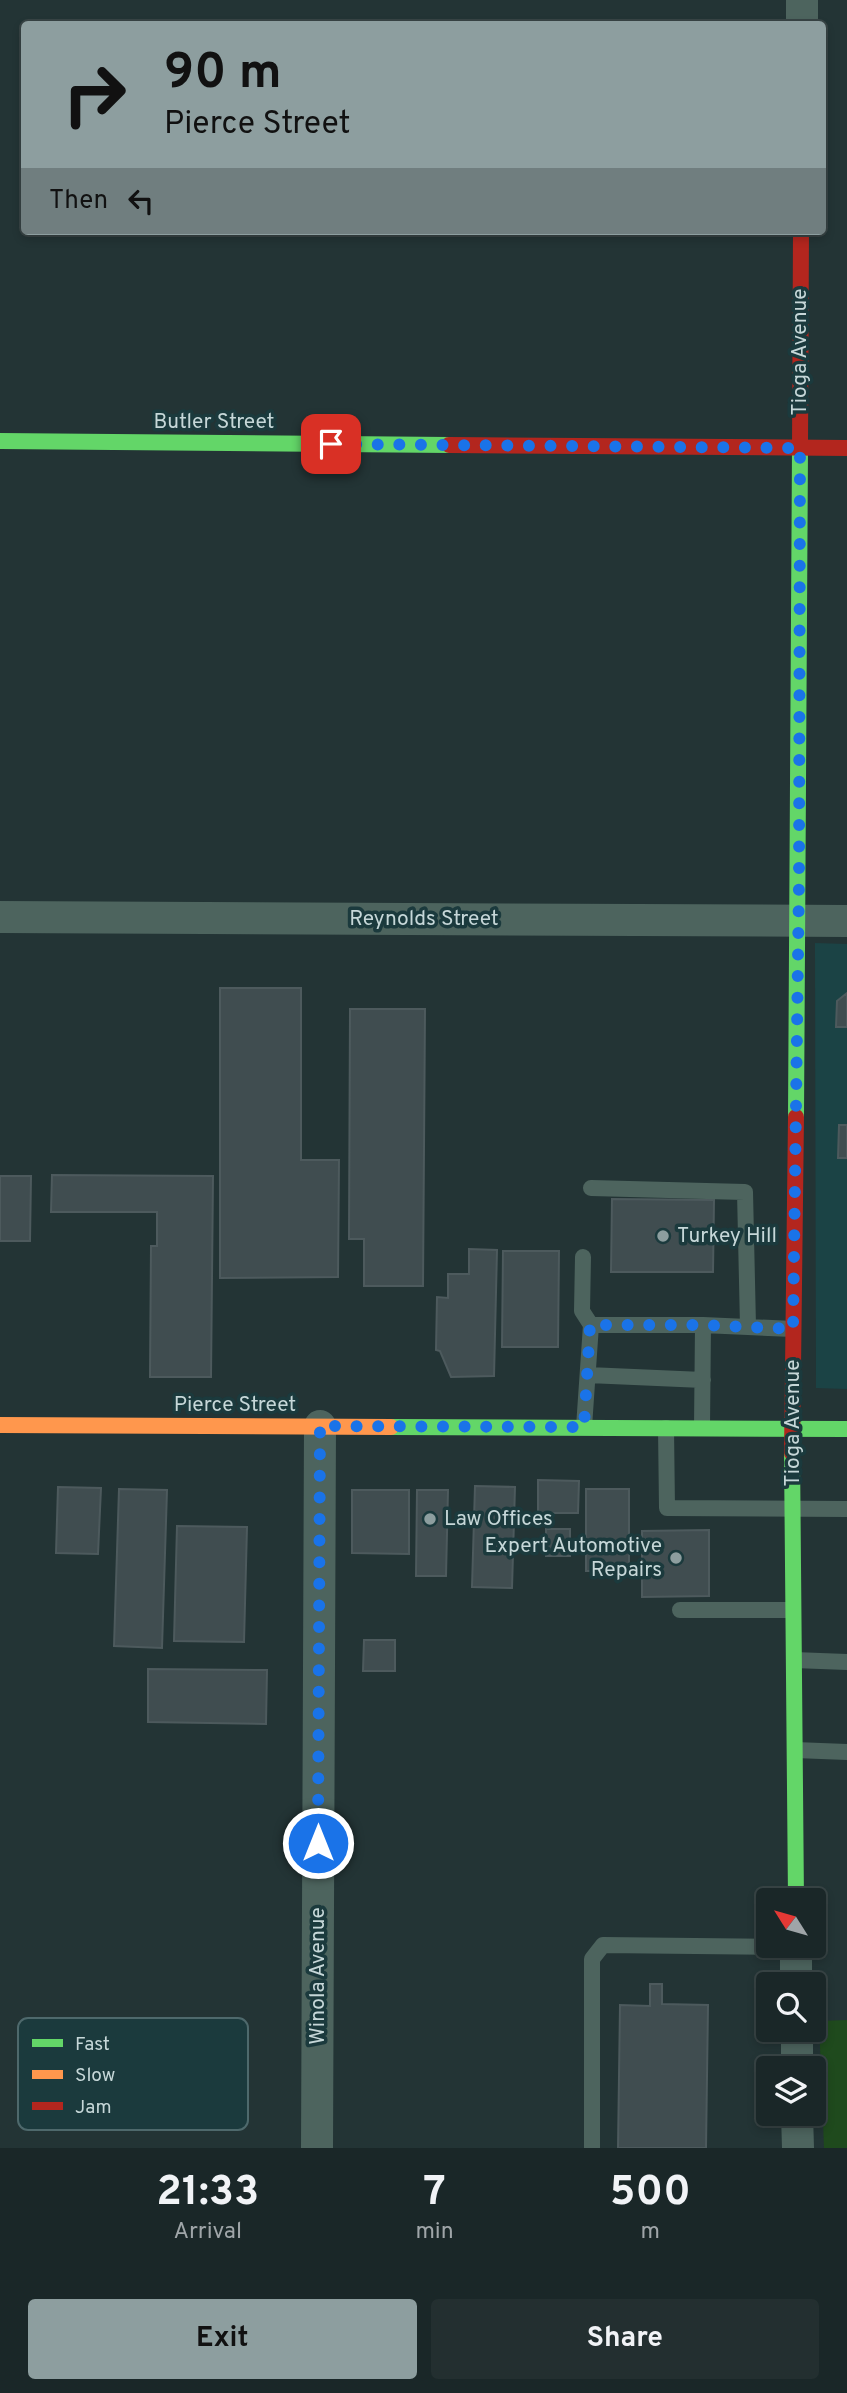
<!DOCTYPE html>
<html lang="en">
<head>
<meta charset="utf-8">
<style>
  :root { --surface:#1a2728; --page:#232f30; --text:#f1f3f6; --muted:#9fa5a8; --line:#384445; --accent:#8d9e9f }
  body { margin:0; font-family:Overpass,sans-serif; background:var(--page); color:var(--text); height:100vh; display:flex; flex-direction:column; font-size:26px; white-space:nowrap }
  * { box-sizing:border-box; margin:0 }
  p { font-size:23px; color:var(--muted) }
  .icon { flex:none; width:38px; height:38px; fill:none; stroke:currentColor; stroke-width:2; stroke-linecap:round; stroke-linejoin:round }
  .map { position:relative; height:2148px; overflow:hidden }
  .panel { display:flex; flex-direction:column; background:var(--surface); flex:1 }
  .panel>* { flex:none }
  .guide { position:absolute; left:21px; top:21px; width:805px; height:214px; border-radius:7px; box-shadow:0 4px 10px #0003,0 0 0 2px var(--line); background:#8d9e9f; color:#111; overflow:hidden }
  .needle { width:46px; rotate:307deg }
  .fabs { position:absolute; left:756px; top:1888px; display:grid; gap:14px }
  .fabs a { display:grid; place-items:center; width:70px; height:70px; border-radius:7px; background:var(--surface); box-shadow:0 4px 10px #0003,0 0 0 2px var(--line); font-size:35px }
  .pin { position:absolute; display:grid; place-items:center; width:60px; height:60px; color:#fff; margin:-30px; border-radius:14px; box-shadow:0 4px 10px #0006 }
  .me { position:absolute; width:77px; margin:-38px; rotate:0deg; stroke-linejoin:round; filter:drop-shadow(0 0 5px #0008) }
  .turn { display:flex; align-items:center; gap:24px; height:147px; padding:0 28px; font-size:32px }
  .turn .icon { width:91px; height:91px; stroke-width:2.5 }
  .turn b { display:block; font-size:49px; line-height:60px }
  .then { display:flex; align-items:center; height:66px; padding:0 28px; background:#0003; gap:14px; font-size:26px }
  .eta { display:flex; justify-content:space-evenly; align-items:center; height:119px; text-align:center }
  .eta b { font-size:42px; font-weight:700; line-height:49px }
  .cta { display:flex; gap:14px; margin-top:auto; padding:14px 28px }
  .cta a { flex:1; height:80px; border-radius:7px; background:var(--accent); color:#111; font-size:28px; font-weight:700; line-height:80px; text-align:center }
  .cta a+a { background:var(--page); color:var(--text) }
  .map>svg:first-child { display:block }
  .built { fill:#1b4345 }
  .green { fill:#1f4a1d }
  .building { fill:#404d50; stroke:#4d5a5d; stroke-width:2 }
  .lines { fill:none; stroke-linecap:round; stroke-linejoin:round }
  .lane { stroke:#4d645e; stroke-width:16 }
  .street { stroke:#4d645e; stroke-width:32 }
  .fast { stroke:#63d668; stroke-width:16 }
  .slow { stroke:#ff974d; stroke-width:16 }
  .jam { stroke:#b3261e; stroke-width:16 }
  .route { stroke:#1a73e8; stroke-width:12; stroke-dasharray:0 21.6 }
  .poi-dot { fill:#8d9e9f; stroke:#1b3a3d; stroke-width:2.5 }
  .labels { text-anchor:middle; dominant-baseline:central; stroke-width:7; stroke-linejoin:round; paint-order:stroke }
  .street-label { font-size:21px; fill:#c6d7d8; stroke:#1b3a3d }
  .poi-label { font-size:21px; fill:#c6d7d8; stroke:#1b3a3d; text-anchor:start }
  .key { fill:#1b3a3d; stroke:#4e696c; stroke-width:2 }
  .key-label { font-size:19px; fill:#c6d7d8 }
</style>
</head>
<body>
<div class="map">
<svg width="847" height="2148" viewBox="0 0 847 2148">
  <rect width="100%" height="100%" fill="#233435"/>
  <path class="built" d="M815,943L847,944V1389L816,1388Z"/>
  <path class="green" d="M847,2020V2148H824L819,2021Z"/>
  <path class="building" d="M220,988H301V1160H339L338,1277L220,1278Z
    M847,993V1027H836L837,1001Z
    M350,1009H425L423,1286H364V1239H349Z
    M839,1125H847V1158H838Z
    M52,1175L213,1176L211,1377H150L151,1246H157V1212H51Z
    M0,1176H31L30,1241H0Z
    M612,1199L714,1200L713,1272H611Z
    M469,1249L497,1250L494,1376L451,1377L440,1351L436,1350L437,1297L448,1298V1274H469Z
    M503,1251H559L558,1347H502Z
    M538,1480L579,1481L578,1513H538Z
    M475,1486L515,1487L512,1588L472,1587Z
    M58,1487L101,1488L98,1554L56,1553Z
    M119,1489L167,1490L162,1648L114,1646Z
    M586,1489H629V1571H586Z
    M352,1490H409V1554L352,1553Z
    M417,1490H448L446,1576H416Z
    M177,1526L247,1527L244,1642L174,1641Z
    M546,1529H570V1556H546Z
    M709,1530V1596L642,1597V1531Z
    M364,1640H395V1671H363Z
    M148,1669L267,1670L266,1724L148,1722Z
    M650,1984H662V2004L708,2005L706,2148H618L620,2005L650,2006Z"/>
  <g class="lines">
    <path class="lane" d="M591,1188L745,1192L748,1326
      M583,1257L582,1311L591,1325
      M588,1375L703,1380
      M584,1427L591,1325H703L793,1329
      M702,1427L703,1325
      M666,1428L667,1508L847,1509
      M680,1610H793
      M794,1660L847,1662
      M795,1750L847,1752
      M592,2148V1959L603,1945L796,1947"/>
    <path class="street" d="M802,24V0
      M0,917L847,921
      M796,1946V1984
      M797,2030V2068
      M797,2114L798,2148
      M317,2148L320,1426"/>
    <path class="fast" d="M0,441L449,445
      M796,1117L800,448
      M391,1427L847,1429
      M792,1453L796,1900"/>
    <path class="slow" d="M0,1425L391,1427"/>
    <path class="jam" d="M449,445L847,448
      M800,448L801,231
      M792,1453L796,1117"/>
  </g>
  <g class="lines">
    <path class="route" d="M318,1843L320,1426L584,1427L590,1325H703L793,1329L799,882L800,448L331,444"/>
  </g>
  <g class="poi-dot">
    <circle cx="663" cy="1236" r="7"/>
    <circle cx="430" cy="1519" r="7"/>
    <circle cx="676" cy="1558" r="7"/>
  </g>
  <g class="labels">
    <g class="street-label">
      <text transform="translate(800 352) rotate(-90)">Tioga Avenue</text>
      <text x="214" y="422">Butler Street</text>
      <text x="424" y="919">Reynolds Street</text>
      <text x="235" y="1405">Pierce Street</text>
      <text transform="translate(793 1423) rotate(-90)">Tioga Avenue</text>
      <text transform="translate(318 1976) rotate(-90)">Winola Avenue</text>
    </g>
    <g class="poi-label">
      <text x="677" y="1236">Turkey Hill</text>
      <text x="444" y="1519">Law Offices</text>
      <text x="662" y="1546" text-anchor="end">Expert Automotive<tspan x="662" dy="24">Repairs</tspan></text>
    </g>
  </g>
  <rect x="18" y="2018" width="230" height="112" rx="10" class="key"/>
  <rect x="32" y="2039" width="31" height="8" fill="#63d668"/>
  <rect x="32" y="2070" width="31" height="9" fill="#ff974d"/>
  <rect x="32" y="2102" width="31" height="8" fill="#b3261e"/>
  <g class="key-label">
    <text x="75" y="2050">Fast</text>
    <text x="75" y="2081">Slow</text>
    <text x="75" y="2113">Jam</text>
  </g>
</svg>
<div class="fabs">
<a><svg class="needle" viewBox="-14 -14 28 28"><path d="M0-13l5 13h-10z" fill="#e53935"/><path d="M0 13l5-13h-10z" fill="#9fa5a8"/></svg></a>
<a><svg class="icon" aria-label="search" viewBox="0 0 24 24"><circle cx="10" cy="10" r="6"/><path d="M15 15l6 6"/></svg></a>
<a><svg class="icon" aria-label="layers" viewBox="0 0 24 24"><path d="M12 4l9 5-9 5-9-5zM3 14l9 5 9-5"/></svg></a>
</div>
<div class="pin" style="left:331px;top:444px;background:#d93025"><svg class="icon" aria-label="arrive" viewBox="0 0 24 24"><path d="M6 21V4h12l-3 4 3 4H6"/></svg></div>
<svg class="me" style="left:318px;top:1843px" viewBox="-20 -20 40 40"><circle r="17" fill="#1a73e8" stroke="#fff" stroke-width="3"/><path d="M0-11L8 9 0 5-8 9z" fill="#fff"/></svg>
<div class="guide">
<div class="turn"><svg class="icon" aria-label="right" viewBox="0 0 24 24"><path d="M7 20v-9h11M14 6l5 5-5 5"/></svg><div><b>90 m</b>Pierce Street</div></div>
<div class="then">Then<svg class="icon" aria-label="left" viewBox="0 0 24 24"><path d="M17 20v-9H6M10 6l-5 5 5 5"/></svg></div>
</div>
</div>
<section class="panel">
<div class="eta">
<div><b>21:33</b><p>Arrival</p></div>
<div><b>7</b><p>min</p></div>
<div><b>500</b><p>m</p></div>
</div>
<div class="cta"><a>Exit</a><a>Share</a></div>
</section>
</body>
</html>
